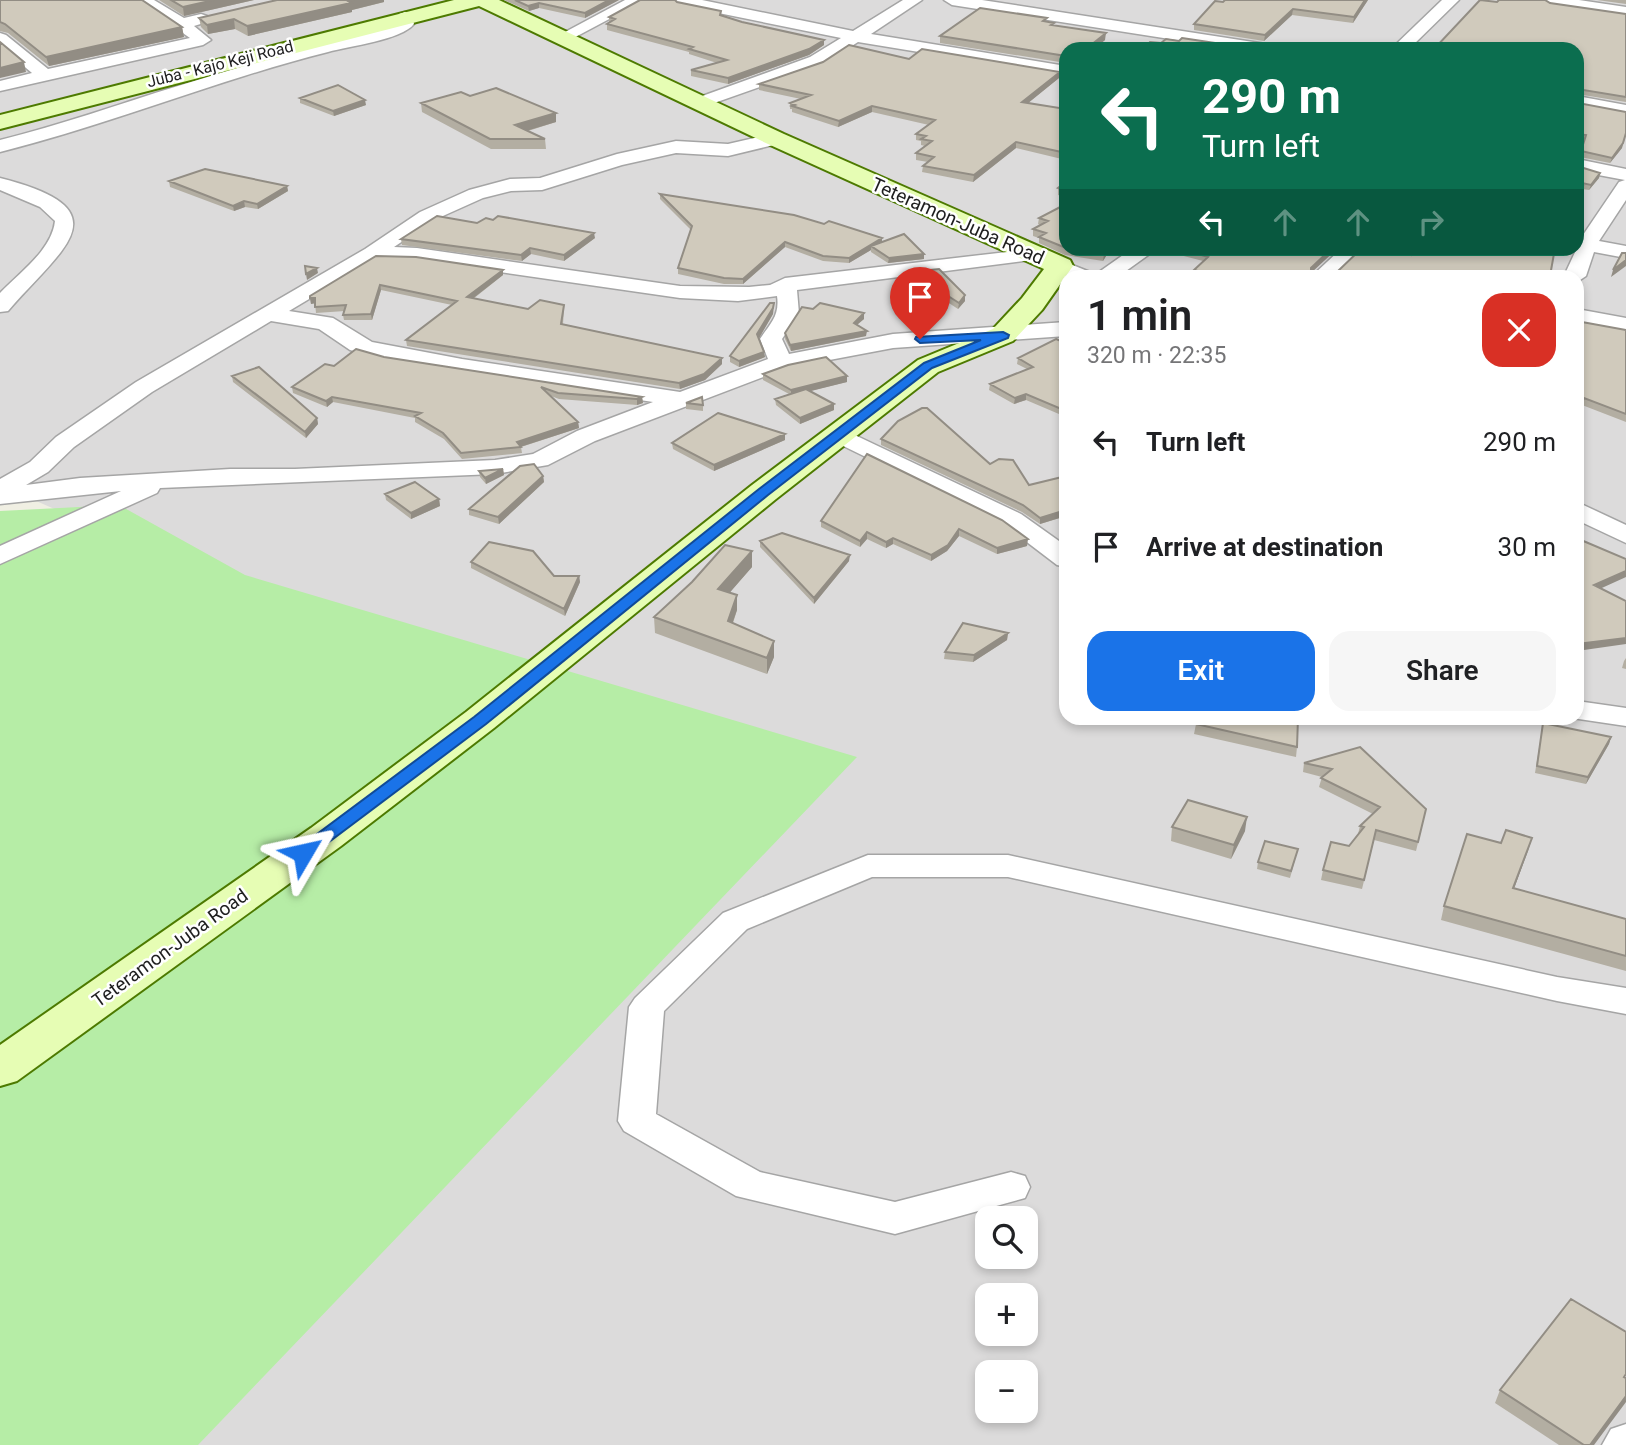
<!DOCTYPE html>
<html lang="en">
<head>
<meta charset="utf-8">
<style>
  :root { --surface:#fff; --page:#f6f6f6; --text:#202124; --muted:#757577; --accent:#1a73e8 }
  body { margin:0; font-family:Roboto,sans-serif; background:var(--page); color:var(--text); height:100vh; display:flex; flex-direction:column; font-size:26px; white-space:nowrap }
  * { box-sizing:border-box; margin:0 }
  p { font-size:23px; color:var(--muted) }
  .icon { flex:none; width:38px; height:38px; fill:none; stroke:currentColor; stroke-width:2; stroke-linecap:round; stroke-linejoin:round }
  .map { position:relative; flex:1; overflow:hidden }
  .drawer { position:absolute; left:1059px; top:270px; width:525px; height:455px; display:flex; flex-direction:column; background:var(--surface); border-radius:21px; box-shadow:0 4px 10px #0003 }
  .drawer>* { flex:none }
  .hud { position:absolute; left:1059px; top:42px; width:525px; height:214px; border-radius:21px; box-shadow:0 4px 10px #0003; background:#0b6e4f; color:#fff; overflow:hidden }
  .controls { position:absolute; left:975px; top:1206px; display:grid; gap:14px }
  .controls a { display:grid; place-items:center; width:63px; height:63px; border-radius:14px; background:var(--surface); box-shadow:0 4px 10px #0003; font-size:35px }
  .pin { position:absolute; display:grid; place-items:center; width:60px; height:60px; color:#fff; margin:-72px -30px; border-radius:50% 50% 50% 0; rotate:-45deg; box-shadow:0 0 7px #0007 }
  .pin .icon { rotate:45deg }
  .me { position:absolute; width:77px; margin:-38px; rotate:54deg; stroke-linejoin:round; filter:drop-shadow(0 0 5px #0008) }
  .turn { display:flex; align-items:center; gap:24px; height:147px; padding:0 28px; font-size:32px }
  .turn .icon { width:91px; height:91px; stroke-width:2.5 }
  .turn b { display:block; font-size:49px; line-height:60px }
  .lanes { display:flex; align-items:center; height:66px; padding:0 28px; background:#0003; justify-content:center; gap:35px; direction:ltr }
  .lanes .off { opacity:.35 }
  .round { display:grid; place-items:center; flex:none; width:74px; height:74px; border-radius:21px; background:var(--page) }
  .summary { display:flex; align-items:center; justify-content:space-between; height:119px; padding:0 28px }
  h1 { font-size:42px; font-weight:600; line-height:52px }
  .cta { display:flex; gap:14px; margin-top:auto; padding:14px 28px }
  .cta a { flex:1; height:80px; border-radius:21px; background:var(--accent); color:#fff; font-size:28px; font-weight:600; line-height:80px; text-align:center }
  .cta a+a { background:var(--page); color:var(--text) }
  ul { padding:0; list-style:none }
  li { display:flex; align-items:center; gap:21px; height:105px; padding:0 28px }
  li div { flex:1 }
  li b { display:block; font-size:26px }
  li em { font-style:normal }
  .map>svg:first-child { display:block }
  .residential { fill:#dcdbdb; fill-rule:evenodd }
  .grass { fill:#b6eda6 }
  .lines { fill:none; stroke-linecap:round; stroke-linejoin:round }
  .street-casing { stroke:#a5a5a5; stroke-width:3 }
  .secondary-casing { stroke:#4d7a00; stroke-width:4 }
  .street { fill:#fff; fill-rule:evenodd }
  .secondary { fill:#e6fdb4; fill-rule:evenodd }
  .wall { fill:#b3aea2 }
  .shaded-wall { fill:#928d84 }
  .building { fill:#d0cabc; stroke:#928d84; stroke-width:2 }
  .route { fill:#1a73e8; stroke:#114b97; stroke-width:2 }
  .labels { text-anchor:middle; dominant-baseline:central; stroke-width:5; stroke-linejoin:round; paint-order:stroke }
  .far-street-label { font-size:16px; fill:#1e1e1e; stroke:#fff }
  .street-label { font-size:19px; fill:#1e1e1e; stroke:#fff }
</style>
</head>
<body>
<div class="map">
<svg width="1626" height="1445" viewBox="0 0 1626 1445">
  <rect width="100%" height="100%" fill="#f0efe3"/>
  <path class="residential" d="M0,0H1626V1445H63L678,784L0,485ZM1066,49H1577V248H1066ZM1066,276H1577V718H1066ZM987,1218H1026V1256H987ZM987,1295H1026V1334H987ZM987,1372H1026V1410H987Z"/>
  <path class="grass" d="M119,505L245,575L857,757L198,1445H0V511Z"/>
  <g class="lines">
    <defs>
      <path id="street" d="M135,0H154L184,18L201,14L207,16L209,19L207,22L194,26L211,40L203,45L0,91V81L32,73L0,46V33L6,35L48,69L190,38Z
        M625,0H645L566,42L560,44L552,39Z
        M671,0H702L853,31L903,0H922L871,34L1066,66V76L858,42L822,65L700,108L691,103L694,99L810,57L841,38L679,5Z
        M944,0H982L1266,44L1274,49H1234L952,5Z
        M1442,0H1459L1409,49H1391Z
        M1541,0H1579L1626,7V17L1549,5Z
        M405,12L411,14L414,24C401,40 350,46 328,52C217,80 111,124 0,152V140C61,125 119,104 178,86C248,64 318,44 389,27L398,22L399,14Z
        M1577,96L1626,105V115L1577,106Z
        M776,133L785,139L782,143L728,156L676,153L622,165L542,190L511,191L483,198L434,220L394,247L417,248L680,286L749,287L770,285L785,278L1032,249L1039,251L1042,255L1039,259L797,290L799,314L782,339L789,354L893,334L1066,322V336L893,348L787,368L595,441L548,465L495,474L160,488L157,493L0,564V546L121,491L0,504V479L30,462L56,437L136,382L365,249L420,212L469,190L510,179L540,178L617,154L676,141L728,144ZM376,259L417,260L680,298L738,301L777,296C780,316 770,324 760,339L768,359L680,392L462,359L372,342L333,318L289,311ZM271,321L319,329L350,350L368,355L462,373L653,402L577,431L533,454L495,460L295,469H230L80,478L26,485L48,472L74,447L152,392Z
        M1577,159L1626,169V200L1599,241L1626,246V258L1594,252L1586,276L1577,282V276H1564L1577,248V237L1581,238L1619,182L1625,180L1577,171Z
        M0,178C127,210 61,249 8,311L0,312V293C19,273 52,250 55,221L40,207L0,190Z
        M1133,248H1158L1119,276H1096L1099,272Z
        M1342,248H1365L1334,276H1312Z
        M1060,260L1090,272L1094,276C1079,277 1060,279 1050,266L1053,262Z
        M1577,309L1626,318V332L1577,322Z
        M840,428L1021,514L1066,546V567L1057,565L1003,524L831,440L828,435L831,430Z
        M1577,502L1626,525V543L1577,520Z
        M1577,701L1626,708V726L1572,718H1577Z
        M868,855H1008L1557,977L1626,988V1014L1557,1001L1008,877H872L747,929L664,1011L656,1114L760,1172L895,1202L1011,1172L1025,1176L1030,1187L1025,1198L895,1234L736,1196L624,1131L618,1121L629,1007L635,998L723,913Z
        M1626,1424V1445H1602L1611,1429Z"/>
      <path id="secondary" d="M454,0H499L784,134L1070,260L1073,266L1042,310L1013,341L938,372L776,499L494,728L341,846L17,1081L0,1086V1045L311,828L466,712L752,485L918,360L993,329L1022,298L1044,269L768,144L479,6L0,129V115Z"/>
    </defs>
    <use href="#street" class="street-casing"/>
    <use href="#secondary" class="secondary-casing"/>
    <use href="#street" class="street"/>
    <use href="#secondary" class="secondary"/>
  </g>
  <path class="wall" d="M0,0L182,27L184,37L49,66L8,33L0,31Z
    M159,0H254L184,16Z
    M277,0H384V2L352,10V12L248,36L235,29L208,34L201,27L199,18Z
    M504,0H619L585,18L539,8L529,11Z
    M1225,0H1368L1353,23L1292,15L1264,41L1194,30V24Z
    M1597,0H1626V4Z
    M677,2L721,11V15L742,22L824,40V45L809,55L728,84L691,76V70L717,63L689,54V52L607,30V24L609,22V17Z
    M1497,2L1550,3L1626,14V102L1577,94L1578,103L1626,134L1622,148L1610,163L1580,157L1584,140L1577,139V49Z
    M1047,22L1054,26L1105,40L1094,49H1066V63L940,43V36Z
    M909,59L1060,72L1059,78L1028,103L1066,109V160L1016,148L973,182L922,172L923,166L928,162L916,160V153L925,146L921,145V141L916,140V134L929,125L872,112L838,127L792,112V109H790V103L801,99L759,90V84Z
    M470,96L556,122L528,131L545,139L546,149H491L422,112L421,103Z
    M300,98L366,105L334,116L300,103Z
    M1577,166L1600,173L1599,178L1589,190L1582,189L1577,202Z
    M169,181L287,186L288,191L258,209L245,207L234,211L170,187Z
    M1066,182V197L1058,195V188Z
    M660,194L882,242L924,254V259L888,263L871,252V250L849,263L823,261L785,247L743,284H724L678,274V268L691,230L660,199Z
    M1066,204V248H1111L1103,261L1065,255L1039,243V238L1033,236V229L1040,225L1038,224L1039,218Z
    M477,223L595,238L564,261L531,254L522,261L402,245L401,239Z
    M1177,248L1312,272H1337L1411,255L1417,248H1556L1554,254L1550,276H1197L1194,275V270L1203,261L1176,254Z
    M376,256L503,270V275L473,299L528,309L564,310L563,324L722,358V364L705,380L680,389L407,346L406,340L452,305L381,290L372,320H344L343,315L345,311L316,313L315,303L311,304L310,296Z
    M911,272L965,295V301L958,309L911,278Z
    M774,303L773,314L759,338L765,357L739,367L730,362V356Z
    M813,309L864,313V319L857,325L866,336L791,351L785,339V333Z
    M1626,330V422L1582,405L1577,417V342Z
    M1066,343V417L1026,400L1014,404L989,390L990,384L1027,369L1017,364L1018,358Z
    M384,357L642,397L643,403L637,405L559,399L551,396L578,422L579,428L521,447L522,453L462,459L444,439L415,422V418L333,402L327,407L293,393L292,387L334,366Z
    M763,374L847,382L810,391L834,410L800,424L776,405L775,399L789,394L763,380Z
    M232,376L317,418L318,424L306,438L233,382Z
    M686,403L703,405V411L686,409Z
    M785,434V440L714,471L673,449L672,443Z
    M881,439L990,464L1029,485L1066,476V516L1040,524L1022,512L881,445Z
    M867,454L1027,546L997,554L959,536L947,551L931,561L893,544L886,548L867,539L860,547L821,527V521Z
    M503,469L504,475L486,484L480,477L479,471Z
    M543,476L544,482L499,524L469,515V509Z
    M385,494L439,499L440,506L411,519L386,500Z
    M760,541L849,561L814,604L760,547Z
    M752,551V567L730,592L737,610L733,623L774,657L767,674L655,633L654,617Z
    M471,562L554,576H579L580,582L565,616L471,568Z
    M1008,633L1007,640L973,662L944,659L945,652Z
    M1626,658V669L1622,668L1624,661Z
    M1543,723L1611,737L1609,744L1586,784L1535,773Z
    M1196,724L1297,747L1296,757L1194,734Z
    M1360,747L1426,809L1416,851L1374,840L1362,889L1321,880L1323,870L1349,846L1358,834L1360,826L1373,814L1319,787L1322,777L1303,772L1304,763Z
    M1172,827L1245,831L1231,859L1171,841Z
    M1532,838L1514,889L1626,919V971L1441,920L1444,906L1501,843Z
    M1298,849L1290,878L1257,869L1258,862Z
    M1500,1390L1594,1445H1559L1495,1403Z"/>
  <path class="shaded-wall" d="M214,0H254L184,16L183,7Z
    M354,0H384V2L352,10V12L248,36L247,26Z
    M609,0H619L585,18V13Z
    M1365,0H1368L1353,23L1354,17Z
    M539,3V8L529,11L528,6Z
    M1293,9L1292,15L1264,41L1265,35Z
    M234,19L235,29L208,34L207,25Z
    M182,27L184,37L49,66L46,57Z
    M1106,33L1105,40L1094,49H1086Z
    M824,40V45L809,55L728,84V78Z
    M24,62L26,72L0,78V68Z
    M1060,72L1059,78L1022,108V102Z
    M365,100L366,105L334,116L333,111Z
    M872,106V112L838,127L839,121Z
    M556,113V122L516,134L515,125Z
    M1016,142V148L973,182L974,175Z
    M1623,143L1622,148L1610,163L1612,158Z
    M1600,173L1599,178L1589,190L1591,185Z
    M287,186L288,191L258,209L257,204Z
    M244,201L245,207L234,211L233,206Z
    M594,233L595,238L564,261V255Z
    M882,238V244L871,246V250L849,263V258Z
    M785,242V247L743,284V279Z
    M530,248L531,254L522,261L521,255Z
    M1107,248H1111L1103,261L1104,254Z
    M1332,248H1338L1310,274L1311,268Z
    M924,254V259L888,263L889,258Z
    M1626,260V266L1611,277L1613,270Z
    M317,268L318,273L307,280L306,274Z
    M503,270V275L467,303V297Z
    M380,285L381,290L372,320L371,314Z
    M965,295V301L958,309L959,303Z
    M310,298H315L316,303L311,304Z
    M774,303L773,314L758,340L757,334Z
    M864,313V319L853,328L854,323Z
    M867,331L866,336L791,351L790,345Z
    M764,352L765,357L739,367V361Z
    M722,358V364L705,380L680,389L679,383Z
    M847,376V382L791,396V390Z
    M1026,394V400L1014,404L1015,398Z
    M332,397L333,402L327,407L326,401Z
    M642,397L643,403L637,405V399Z
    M834,404V410L800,424V418Z
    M317,418L318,424L306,438L305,432Z
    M578,422L579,428L517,448V442Z
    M785,434V440L714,471V465Z
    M503,469L504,475L486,484L485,478Z
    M543,476L544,482L499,524L498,517Z
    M439,499L440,506L411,519V513Z
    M1066,510V516L1040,524V518Z
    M959,529V536L947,551L931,561V555Z
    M867,532V539L860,547V541Z
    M893,538V544L886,548V542Z
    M1028,539L1027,546L997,554V548Z
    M752,551V567L719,605L718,589Z
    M850,555L849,561L814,604V598Z
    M1626,571V577L1593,592L1594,585Z
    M579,576L580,582L565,616L564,609Z
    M737,595V610L728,636V621Z
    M1008,633L1007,640L973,662L974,655Z
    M1626,638V644L1577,651V644Z
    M774,641V657L767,674V658Z
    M1611,737L1609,744L1586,784L1588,777Z
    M1247,817L1245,831L1231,859L1234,845Z
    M1532,838L1528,851L1509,902L1513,888Z
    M1626,1396V1402L1594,1445H1590Z"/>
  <path class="building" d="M0,0H142L182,27L46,57L5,24L0,22Z
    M171,0H214L183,7Z
    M277,0H354L348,1L351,3L247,26L234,19L207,25L199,18Z
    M515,0H609L585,13L539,3L528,6Z
    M640,0H675L677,2L721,11L720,15L742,22L824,40L809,49L728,78L691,70L727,60L689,49L693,47L607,24L615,19L609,17Z
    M1225,0H1365L1354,17L1293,9L1265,35L1194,24L1215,1L1223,2Z
    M1480,0L1497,2L1499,0H1545L1550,3L1626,14V97L1577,89V49H1434Z
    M980,8L1047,18L1043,21L1054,23L1051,25L1106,33L1086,49H1066V56L940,36Z
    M1182,38L1235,46L1277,45L1284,49H1144L1150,42L1161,43L1166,39L1179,41Z
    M0,42L24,62L0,68Z
    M849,45L909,59L922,49L1060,72L1022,102L1066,109V153L1016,142L974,175L923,166L934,157L916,153L932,141L921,139L926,136L916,134L935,120L872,106L839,121L792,106L795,105L790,103L811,95L759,84L823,62Z
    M338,85L365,100L333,111L300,98Z
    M496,88L556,113L515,125L545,139H490L421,103L461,92L470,96Z
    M1577,92L1578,103L1626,112V133L1623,143L1612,158L1581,151L1586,135L1577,134Z
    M1577,166L1600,173L1591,185L1577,182Z
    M205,169L287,186L257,204L244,201L233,206L169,181Z
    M1066,182V191L1058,188Z
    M1577,185L1583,186L1577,200Z
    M660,194L794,215L824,224L829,221L882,238L849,258L823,256L785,242L743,279L724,278L678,268L692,226Z
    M1066,204V248L1039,237L1046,233L1033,229L1048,221L1039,218Z
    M437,216L477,223L486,218L493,220L498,216L594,233L564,255L530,248L521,255L401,239Z
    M904,234L924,254L889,258L871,246Z
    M1068,248H1107L1104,254Z
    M1178,248H1332L1311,268V272H1337L1362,248H1389L1411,255L1417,248H1555L1550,276H1216L1194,270L1208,257Z
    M1622,253H1626V260L1613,270Z
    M376,256L416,257L503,270L467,297L528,309L540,300L564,305L561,324L722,358L704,374L679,383L406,340L457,301L380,285L371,314L343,315L346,305L315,307V298H310V296Z
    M305,266L317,268L306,274Z
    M939,269L965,295L959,303L911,272Z
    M770,303H774L773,308L757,334L764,352L739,361L730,356Z
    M820,303L864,313L854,323L867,331L790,345L785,333L802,307L813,309Z
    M1582,322L1626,330V414L1584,398L1577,414V342Z
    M1056,339L1066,343V411L1026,394L1015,398L990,384L1033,367L1018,358Z
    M356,349L384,357L642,397L637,399L558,393L541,387L578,422L517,442L521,447L461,453L443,433L415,416L421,413L332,397L326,401L292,387L325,364L334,366Z
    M826,357L847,376L791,390L763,374L788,365Z
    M259,367L317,418L305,432L232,376Z
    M806,389L834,404L800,418L775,399Z
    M702,397L703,405L686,403Z
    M922,408H927L990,464L999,459L1013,460L1029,485L1066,476V510L1040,518L1023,505L881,439L898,421Z
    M718,413L785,434L714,465L672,443Z
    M867,454L1002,520L1028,539L997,548L959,529L948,545L931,555L893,538L886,542L867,532L860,541L821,521Z
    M534,464L543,476L498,517L469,509L520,466Z
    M503,469L485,478L479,471Z
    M415,482L439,499L411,513L385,494Z
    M782,533L850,555L814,598L760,541Z
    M1581,540L1626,559V571L1594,585L1626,601V638L1577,644V542Z
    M489,542L533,551L554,576H579L564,609L471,562Z
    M725,545L752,551L718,589L737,595L728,621L774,641L767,658L654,617L692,582Z
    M963,623L1008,633L974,655L945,652Z
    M1198,718H1298L1297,747L1196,724Z
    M1543,723L1611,737L1588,777L1537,766Z
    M1360,747L1426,809L1418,842L1376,830L1364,880L1323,870L1331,842L1349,846L1364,827L1360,826L1380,807L1321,778L1332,769L1304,763Z
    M1188,800L1247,817L1234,845L1172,827Z
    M1506,830L1532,838L1513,888L1626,919V956L1444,906L1467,834L1501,843Z
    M1265,841L1298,849L1291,871L1258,862Z
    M1571,1299L1626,1332V1374L1624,1377L1626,1378V1396L1590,1445H1584L1500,1390Z"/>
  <path class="route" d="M1003,332L1009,335L1008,338L932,368L768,495L486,724L309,857H297L295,853L297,849L474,717L759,489L924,363L981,340L920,343L915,339L916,337Z"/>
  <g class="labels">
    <g class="far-street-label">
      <text transform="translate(220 64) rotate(-14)">Juba - Kajo Keji Road</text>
    </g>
    <g class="street-label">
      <text transform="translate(958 221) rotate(24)">Teteramon-Juba Road</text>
      <text transform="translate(170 948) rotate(-36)">Teteramon-Juba Road</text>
    </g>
  </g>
</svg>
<div class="controls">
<a><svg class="icon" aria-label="search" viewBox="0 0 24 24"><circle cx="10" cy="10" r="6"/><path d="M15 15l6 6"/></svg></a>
<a>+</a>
<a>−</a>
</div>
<div class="pin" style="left:920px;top:339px;background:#d93025"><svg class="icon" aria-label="arrive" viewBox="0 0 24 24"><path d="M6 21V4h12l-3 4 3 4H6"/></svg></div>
<svg class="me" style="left:303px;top:853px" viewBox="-20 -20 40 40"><path d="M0-17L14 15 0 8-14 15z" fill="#1a73e8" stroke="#fff" stroke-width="4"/></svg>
<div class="hud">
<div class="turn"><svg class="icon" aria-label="left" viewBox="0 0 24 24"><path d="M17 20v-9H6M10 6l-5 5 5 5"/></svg><div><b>290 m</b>Turn left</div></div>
<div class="lanes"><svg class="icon" aria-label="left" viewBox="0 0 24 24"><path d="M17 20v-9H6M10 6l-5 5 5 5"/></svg><svg class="icon off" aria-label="ahead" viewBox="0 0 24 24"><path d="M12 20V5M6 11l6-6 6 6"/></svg><svg class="icon off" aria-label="ahead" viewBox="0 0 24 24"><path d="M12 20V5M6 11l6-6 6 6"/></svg><svg class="icon off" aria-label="right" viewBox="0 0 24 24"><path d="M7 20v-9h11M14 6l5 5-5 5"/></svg></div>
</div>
<section class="drawer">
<div class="summary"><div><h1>1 min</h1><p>320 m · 22:35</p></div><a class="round" style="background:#d93025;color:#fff"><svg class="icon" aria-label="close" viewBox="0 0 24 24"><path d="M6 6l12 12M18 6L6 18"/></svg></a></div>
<ul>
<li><svg class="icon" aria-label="left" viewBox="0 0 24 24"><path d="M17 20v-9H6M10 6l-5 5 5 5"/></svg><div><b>Turn left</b></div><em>290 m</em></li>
<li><svg class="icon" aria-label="arrive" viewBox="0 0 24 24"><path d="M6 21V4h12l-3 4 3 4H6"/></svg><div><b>Arrive at destination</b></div><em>30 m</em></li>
</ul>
<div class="cta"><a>Exit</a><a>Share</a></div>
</section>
</div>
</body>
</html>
